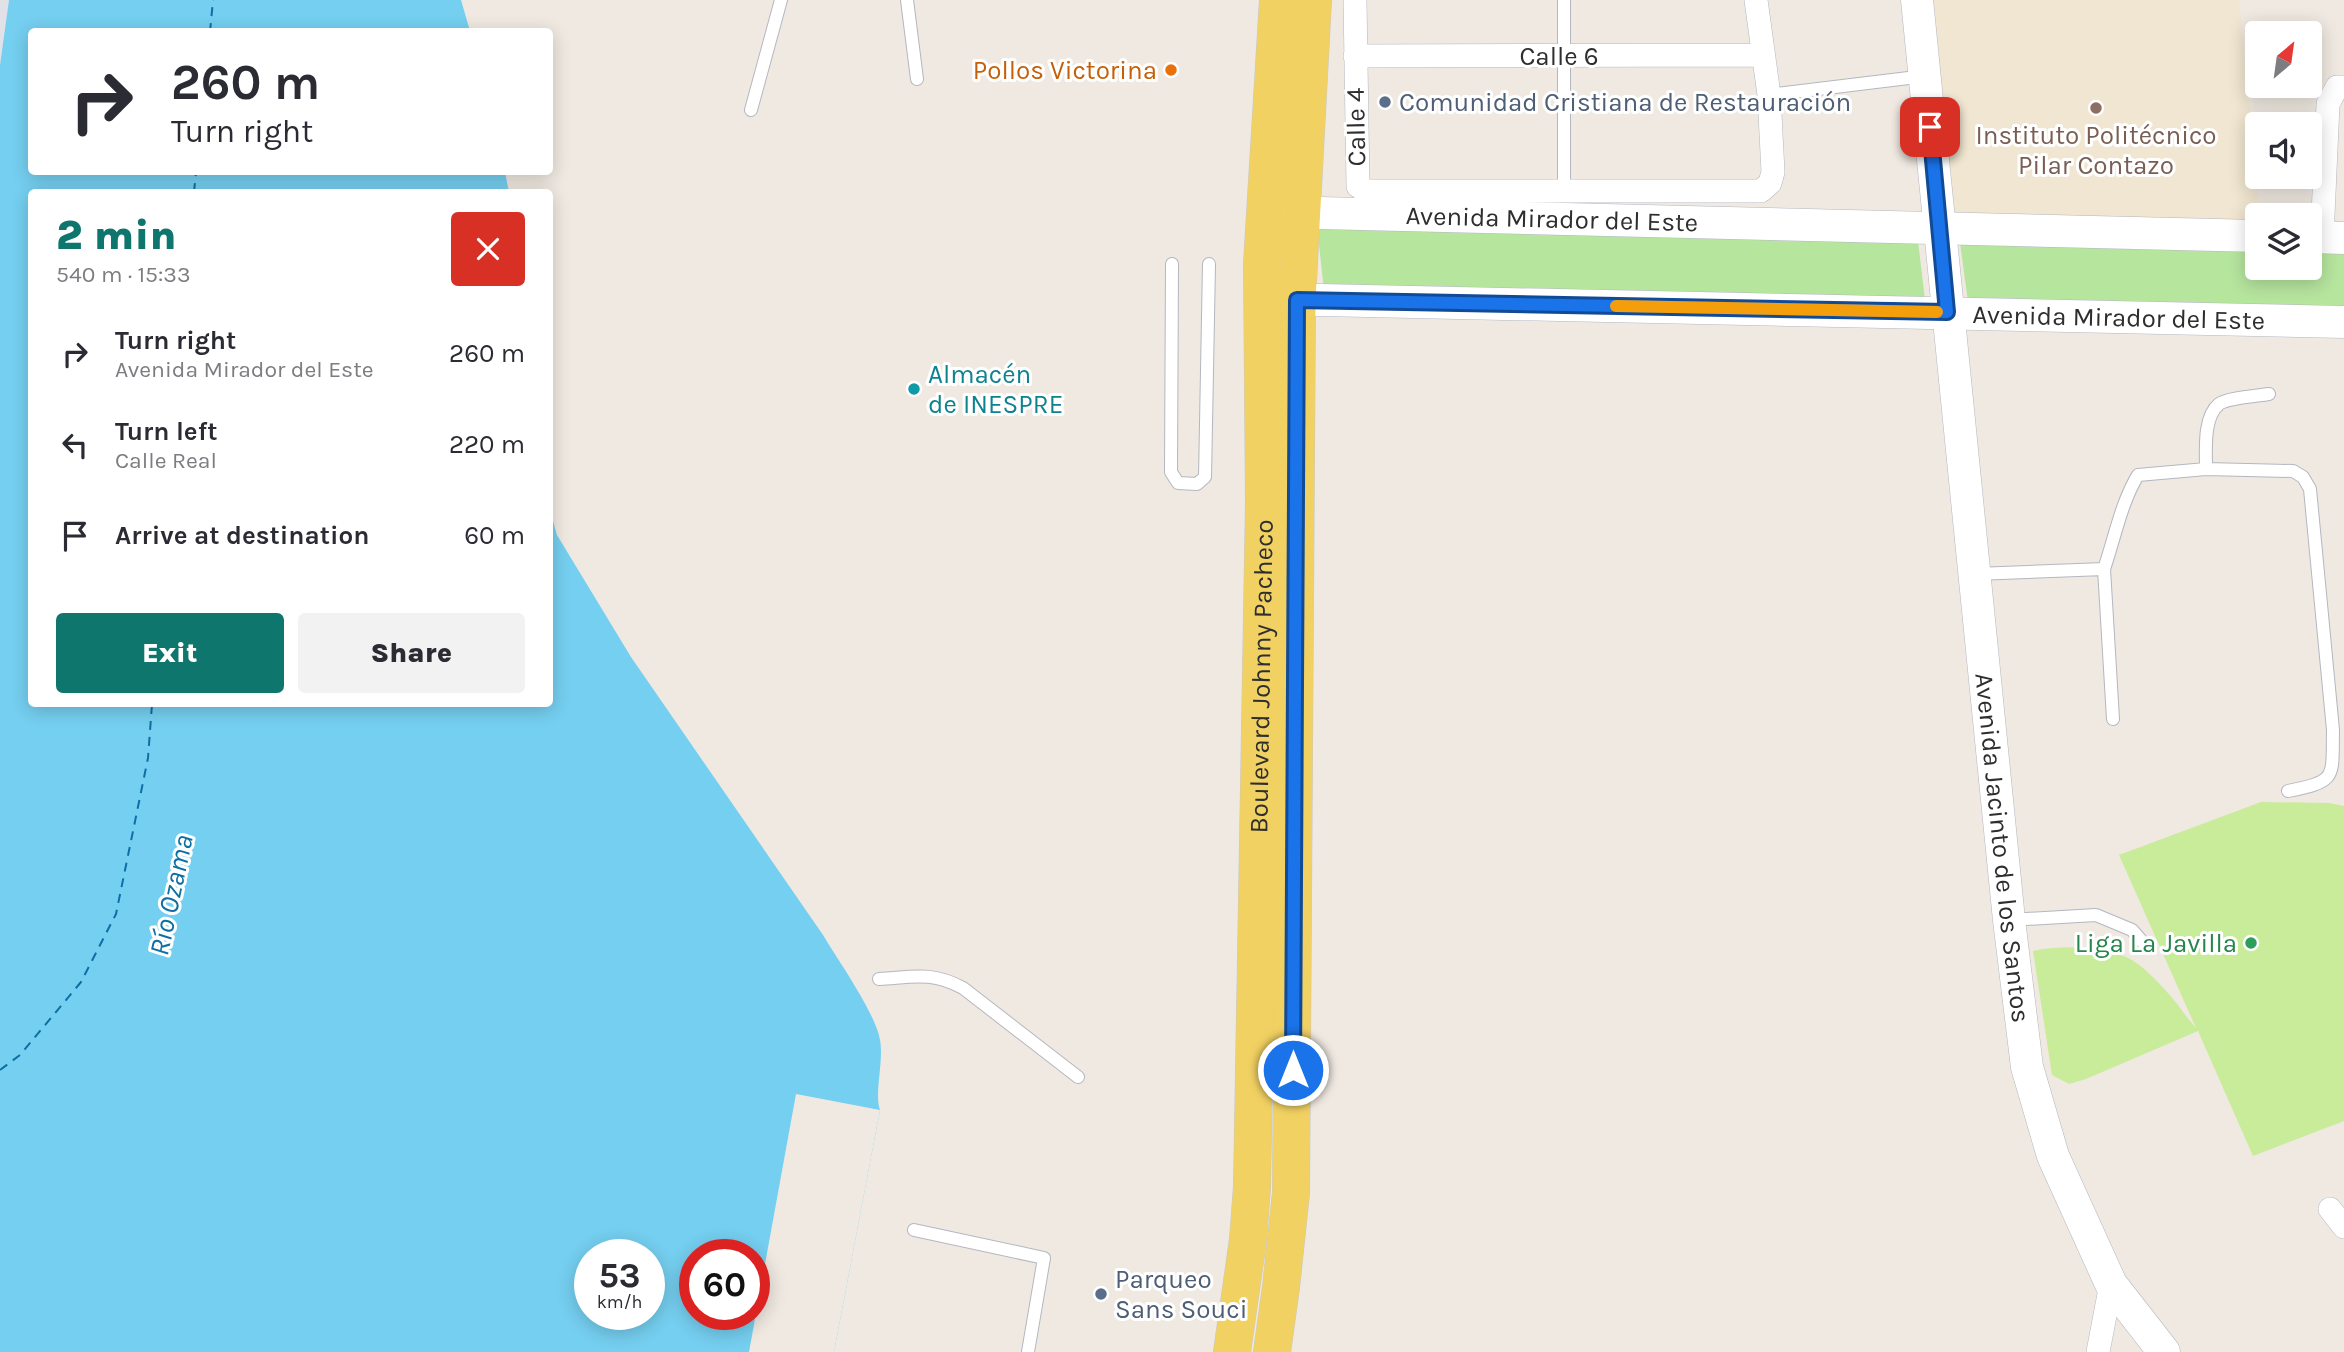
<!DOCTYPE html>
<html lang="en">
<head>
<meta charset="utf-8">
<style>
  :root { --surface:#fff; --page:#f2f2f3; --text:#2b2b33; --muted:#7c7c81; --accent:#0f766e }
  body { margin:0; font-family:Karla,sans-serif; background:var(--page); color:var(--text); height:100vh; display:flex; flex-direction:column; font-size:26px; white-space:nowrap }
  * { box-sizing:border-box; margin:0 }
  p { font-size:23px; color:var(--muted) }
  .icon { flex:none; width:38px; height:38px; fill:none; stroke:currentColor; stroke-width:2; stroke-linecap:round; stroke-linejoin:round }
  .map { position:relative; flex:1; overflow:hidden }
  .sheet { position:absolute; left:28px; top:189px; width:525px; height:518px; display:flex; flex-direction:column; background:var(--surface); border-radius:7px; box-shadow:0 4px 18px #0003 }
  .sheet>* { flex:none }
  .guide { position:absolute; left:28px; top:28px; width:525px; height:147px; border-radius:7px; box-shadow:0 4px 18px #0003; background:#fff; color:var(--text); overflow:hidden }
  .needle { width:46px; rotate:29deg }
  .controls { position:absolute; left:2245px; top:21px; display:grid; gap:14px }
  .controls a { display:grid; place-items:center; width:77px; height:77px; border-radius:7px; background:var(--surface); box-shadow:0 4px 18px #0003; font-size:35px }
  .speed { position:absolute; left:574px; top:1239px; display:flex; gap:14px; font-size:35px; font-weight:700; text-align:center }
  .speed>* { display:grid; place-content:center; width:91px; height:91px; border-radius:50%; background:var(--surface); box-shadow:0 4px 18px #0003; line-height:1 }
  .speed small { font-size:18px; font-weight:400 }
  .speed .limit { border:10px solid #d22; background:#fff; color:#111 }
  .pin { position:absolute; display:grid; place-items:center; width:60px; height:60px; color:#fff; margin:-30px; border-radius:14px; box-shadow:0 4px 10px #0006 }
  .me { position:absolute; width:77px; margin:-38px; rotate:0deg; stroke-linejoin:round; filter:drop-shadow(0 0 5px #0008) }
  .turn { display:flex; align-items:center; gap:24px; height:147px; padding:0 28px; font-size:32px }
  .turn .icon { width:91px; height:91px; stroke-width:2.5 }
  .turn b { display:block; font-size:49px; line-height:60px }
  .round { display:grid; place-items:center; flex:none; width:74px; height:74px; border-radius:7px; background:var(--page) }
  .headline { display:flex; align-items:center; justify-content:space-between; height:119px; padding:0 28px }
  h1 { font-size:42px; font-weight:800; line-height:52px; color:var(--accent) }
  .button { display:flex; gap:14px; margin-top:auto; padding:14px 28px }
  .button a { flex:1; height:80px; border-radius:7px; background:var(--accent); color:#fff; font-size:28px; font-weight:800; line-height:80px; text-align:center }
  .button a+a { background:var(--page); color:var(--text) }
  ul { padding:0; list-style:none }
  li { display:flex; align-items:center; gap:21px; height:91px; padding:0 28px }
  li div { flex:1 }
  li b { display:block; font-size:26px }
  li em { font-style:normal }
  .map>svg:first-child { display:block }
  .industrial { fill:#e3e1e8 }
  .education { fill:#f0e6d1 }
  .green { fill:#b6e59e }
  .pitch { fill:#c9ec9a }
  .water { fill:#75cff0; fill-rule:evenodd }
  .pier { fill:#efe9e1 }
  .lines { fill:none; stroke-linecap:round; stroke-linejoin:round }
  .ferry { stroke:#0d6fa3; stroke-width:2; stroke-dasharray:9 7; stroke-linecap:butt }
  .lane-casing { stroke:#b4b7c1; stroke-width:14 }
  .street-casing { stroke:#b4b7c1; stroke-width:24 }
  .secondary-casing { stroke:#b4b7c1; stroke-width:33 }
  .primary-casing { stroke:#c9c9c9; stroke-width:38 }
  .lane { stroke:#fff; stroke-width:12 }
  .street { stroke:#fff; stroke-width:23 }
  .secondary { stroke:#fff; stroke-width:32 }
  .primary { stroke:#f2d163; stroke-width:37 }
  .route-casing { stroke:#114b97; stroke-width:18 }
  .route { stroke:#1a73e8; stroke-width:12 }
  .slow { stroke:#f59e0b; stroke-width:12 }
  .food-dot { fill:#e8710a; stroke:#fff; stroke-width:2.5 }
  .service-dot { fill:#5c6f8a; stroke:#fff; stroke-width:2.5 }
  .education-dot { fill:#8d6e63; stroke:#fff; stroke-width:2.5 }
  .culture-dot { fill:#0f9aa8; stroke:#fff; stroke-width:2.5 }
  .leisure-dot { fill:#2e9e5b; stroke:#fff; stroke-width:2.5 }
  .labels { text-anchor:middle; dominant-baseline:central; stroke-width:6; stroke-linejoin:round; paint-order:stroke }
  .street-label { font-size:26px; fill:#2e2e2e; stroke:#fff }
  .food-label { font-size:26px; fill:#c56008; stroke:#fff; text-anchor:end }
  .service-label { font-size:26px; fill:#4e5e75; stroke:#fff; text-anchor:start }
  .education-label { font-size:26px; fill:#785e54; stroke:#fff }
  .culture-label { font-size:26px; fill:#0d838f; stroke:#fff; text-anchor:start }
  .leisure-label { font-size:26px; fill:#27864d; stroke:#fff; text-anchor:end }
  .water-label { font-size:28px; font-style:italic; fill:#0d6fa3; stroke:#fff }
</style>
</head>
<body>
<div class="map">
<svg width="2344" height="1352" viewBox="0 0 2344 1352">
  <rect width="100%" height="100%" fill="#efe9e1"/>
  <path class="industrial" d="M0,0H9L0,65Z"/>
  <path class="education" d="M1933,0H2239L2260,215H2258L2257,231L1954,225Z"/>
  <path class="green" d="M1317,227L1918,241L1926,308L1324,290Z
    M1960,243L2257,250L2258,268H2310V252L2344,253V315L1969,309Z"/>
  <path class="pitch" d="M2261,802L2329,803L2344,806V1121L2253,1156L2198,1031L2086,1079L2069,1084L2052,1075L2033,951C2060,945 2101,946 2126,957C2142,964 2157,981 2168,993C2178,1004 2186,1017 2196,1028L2119,855Z"/>
  <path class="water" d="M9,0H461L470,31L32,32V172H505L509,192H32V704H550V511L557,535L631,657L823,935C838,960 876,1014 880,1040C884,1061 874,1094 880,1110L834,1352H0V65ZM590,1255H649V1314H590ZM695,1255H754V1314H695Z"/>
  <path class="pier" d="M796,1094L880,1110L834,1352H749Z"/>
  <g class="lines">
    <path class="ferry" d="M210,32L213,0
      M194,192L196,172
      M0,1070L20,1055L81,982L116,914L148,758L152,704"/>
    <defs>
      <path id="lane" d="M907,0L917,79
        M1564,0V191
        M1769,95L1925,76
        M751,110L781,0
        M1172,264L1171,472L1178,483L1197,484L1205,477L1209,264
        M2206,469L2293,471L2303,477L2310,489L2333,730C2332,778 2338,781 2288,791
        M2104,569L2113,719
        M1975,574L2104,569C2115,537 2121,503 2138,475L2206,469C2206,450 2203,417 2219,404C2227,398 2257,396 2269,394
        M2009,920L2096,915L2132,930L2147,947
        M879,979C913,977 931,971 963,988L1078,1077
        M914,1230L1044,1258L1028,1352"/>
      <path id="street" d="M1355,0L1358,186L1365,191H1761L1770,183L1773,172L1769,95L1756,0
        M1355,56L1763,55
        M2322,238L2328,104L2337,87H2344
        M2330,1209L2344,1227
        M2098,1352L2111,1284"/>
      <g id="secondary">
        <path id="s1" d="M1917,0L2009,920L2027,1067L2053,1156L2111,1284L2164,1352"/>
        <path id="s2" d="M1279,212L2258,236"/>
        <path d="M2310,237L2344,238"/>
        <path id="s3" d="M1275,299L2344,322"/>
      </g>
      <g id="primary">
        <path id="s4" d="M1232,1352L1248,1240L1252,1187L1264,502L1262,264L1278,0"/>
        <path d="M1272,1352L1281,1287L1291,1193L1297,300L1313,0"/>
      </g>
    </defs>
    <use href="#lane" class="lane-casing"/>
    <use href="#street" class="street-casing"/>
    <use href="#secondary" class="secondary-casing"/>
    <use href="#primary" class="primary-casing"/>
    <use href="#lane" class="lane"/>
    <use href="#street" class="street"/>
    <use href="#secondary" class="secondary"/>
    <use href="#primary" class="primary"/>
  </g>
  <g class="lines">
    <defs>
      <path id="route" d="M1293,1070L1297,300L1947,312L1930,127"/>
    </defs>
    <use href="#route" class="route-casing"/>
    <use href="#route" class="route"/>
    <path class="slow" d="M1616,306L1937,312"/>
  </g>
  <circle class="food-dot" cx="1171" cy="70" r="7"/>
  <g class="service-dot">
    <circle cx="1385" cy="102" r="7"/>
    <circle cx="1101" cy="1294" r="7"/>
  </g>
  <circle class="education-dot" cx="2096" cy="108" r="7"/>
  <circle class="culture-dot" cx="914" cy="389" r="7"/>
  <circle class="leisure-dot" cx="2251" cy="943" r="7"/>
  <g class="labels">
    <g class="street-label">
      <text x="1559" y="56">Calle 6</text>
      <text transform="translate(1356 127) rotate(-91)">Calle 4</text>
      <text stroke="none"><textPath href="#s2" startOffset="273">Avenida Mirador del Este</textPath></text>
      <text stroke="none"><textPath href="#s3" startOffset="844">Avenida Mirador del Este</textPath></text>
      <text stroke="none"><textPath href="#s4" startOffset="677">Boulevard Johnny Pacheco</textPath></text>
      <text stroke="none"><textPath href="#s1" startOffset="852">Avenida Jacinto de los Santos</textPath></text>
    </g>
    <g class="food-label">
      <text x="1157" y="70">Pollos Victorina</text>
    </g>
    <g class="service-label">
      <text x="1399" y="102">Comunidad Cristiana de Restauración</text>
      <text x="1115" y="1279">Parqueo<tspan x="1115" dy="30">Sans Souci</tspan></text>
    </g>
    <g class="education-label">
      <text x="2096" y="135">Instituto Politécnico<tspan x="2096" dy="30">Pilar Contazo</tspan></text>
    </g>
    <g class="culture-label">
      <text x="928" y="374">Almacén<tspan x="928" dy="30">de INESPRE</tspan></text>
    </g>
    <g class="leisure-label">
      <text x="2237" y="943">Liga La Javilla</text>
    </g>
    <g class="water-label">
      <text transform="translate(171 895) rotate(-78)">Río Ozama</text>
    </g>
  </g>
</svg>
<div class="controls">
<a><svg class="needle" viewBox="-14 -14 28 28"><path d="M0-13l5 13h-10z" fill="#e53935"/><path d="M0 13l5-13h-10z" fill="#7c7c81"/></svg></a>
<a><svg class="icon" aria-label="sound" viewBox="0 0 24 24"><path d="M4 9h4l5-4v14l-5-4H4zM17 9q2 3 0 6"/></svg></a>
<a><svg class="icon" aria-label="layers" viewBox="0 0 24 24"><path d="M12 4l9 5-9 5-9-5zM3 14l9 5 9-5"/></svg></a>
</div>
<div class="speed"><div>53<small>km/h</small></div><div class="limit">60</div></div>
<div class="pin" style="left:1930px;top:127px;background:#d93025"><svg class="icon" aria-label="arrive" viewBox="0 0 24 24"><path d="M6 21V4h12l-3 4 3 4H6"/></svg></div>
<svg class="me" style="left:1293px;top:1070px" viewBox="-20 -20 40 40"><circle r="17" fill="#1a73e8" stroke="#fff" stroke-width="3"/><path d="M0-11L8 9 0 5-8 9z" fill="#fff"/></svg>
<div class="guide">
<div class="turn"><svg class="icon" aria-label="right" viewBox="0 0 24 24"><path d="M7 20v-9h11M14 6l5 5-5 5"/></svg><div><b>260 m</b>Turn right</div></div>
</div>
<section class="sheet">
<div class="headline"><div><h1>2 min</h1><p>540 m · 15:33</p></div><a class="round" style="background:#d93025;color:#fff"><svg class="icon" aria-label="close" viewBox="0 0 24 24"><path d="M6 6l12 12M18 6L6 18"/></svg></a></div>
<ul>
<li><svg class="icon" aria-label="right" viewBox="0 0 24 24"><path d="M7 20v-9h11M14 6l5 5-5 5"/></svg><div><b>Turn right</b><p>Avenida Mirador del Este</p></div><em>260 m</em></li>
<li><svg class="icon" aria-label="left" viewBox="0 0 24 24"><path d="M17 20v-9H6M10 6l-5 5 5 5"/></svg><div><b>Turn left</b><p>Calle Real</p></div><em>220 m</em></li>
<li><svg class="icon" aria-label="arrive" viewBox="0 0 24 24"><path d="M6 21V4h12l-3 4 3 4H6"/></svg><div><b>Arrive at destination</b></div><em>60 m</em></li>
</ul>
<div class="button"><a>Exit</a><a>Share</a></div>
</section>
</div>
</body>
</html>
